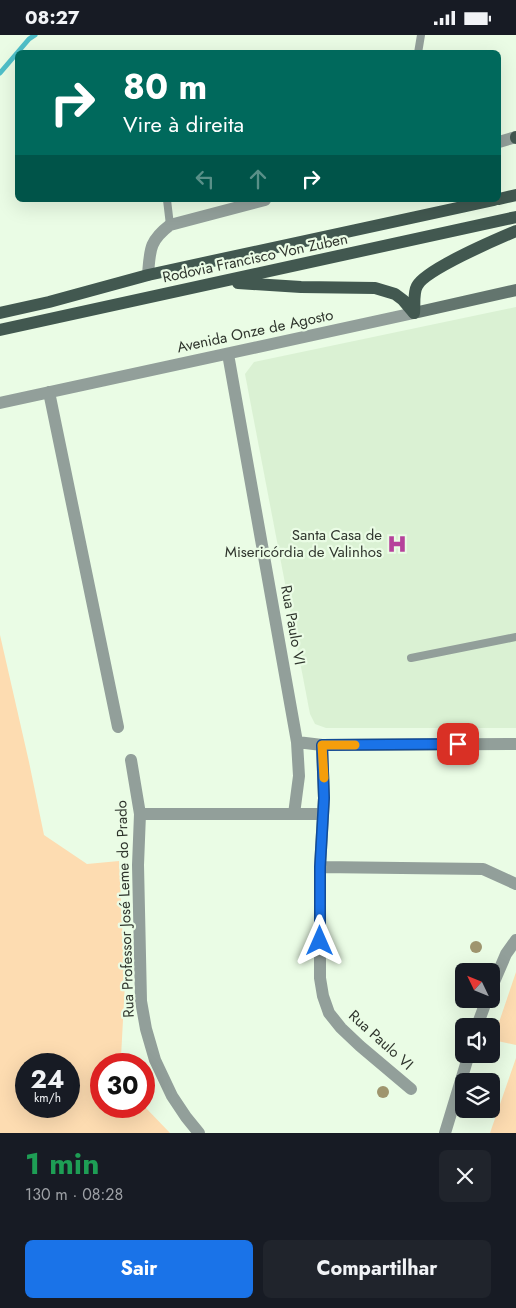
<!DOCTYPE html>
<html lang="pt">
<head>
<meta charset="utf-8">
<style>
  :root { --surface:#171b24; --page:#20242c; --text:#f1f3f6; --muted:#9ea1a6; --accent:#1a73e8 }
  body { margin:0; font-family:Jost,sans-serif; background:var(--page); color:var(--text); height:100vh; display:flex; flex-direction:column; font-size:19px; white-space:nowrap }
  * { box-sizing:border-box; margin:0 }
  p { font-size:16px; color:var(--muted) }
  .icon { flex:none; width:28px; height:28px; fill:none; stroke:currentColor; stroke-width:2; stroke-linecap:round; stroke-linejoin:round }
  .map { position:relative; height:1098px; overflow:hidden }
  .details { display:flex; flex-direction:column; background:var(--surface); flex:1 }
  .details>* { flex:none }
  .guide { position:absolute; left:15px; top:15px; width:486px; height:152px; border-radius:8px; box-shadow:0 5px 20px #0002; background:#00695c; color:#fff; overflow:hidden }
  .needle { width:32px; rotate:313deg }
  .controls { position:absolute; left:455px; top:928px; display:grid; gap:10px }
  .controls a { display:grid; place-items:center; width:45px; height:45px; border-radius:8px; background:var(--surface); box-shadow:0 5px 20px #0002; font-size:25px }
  .speed { position:absolute; left:15px; top:1018px; display:flex; gap:10px; font-size:25px; font-weight:700; text-align:center }
  .speed>* { display:grid; place-content:center; width:65px; height:65px; border-radius:50%; background:var(--surface); box-shadow:0 5px 20px #0002; line-height:1 }
  .speed small { font-size:12px; font-weight:400 }
  .speed .limit { border:8px solid #d22; background:#fff; color:#111 }
  .pin { position:absolute; display:grid; place-items:center; width:42px; height:42px; color:#fff; margin:-21px; border-radius:10px; box-shadow:0 2px 8px #0006 }
  .me { position:absolute; width:55px; margin:-28px; rotate:0deg; stroke-linejoin:round; filter:drop-shadow(0 0 4px #0008) }
  .turn { display:flex; align-items:center; gap:18px; height:105px; padding:0 25px; font-size:22px }
  .turn .icon { width:65px; height:65px; stroke-width:2.5 }
  .turn b { display:block; font-size:35px; line-height:42px }
  .lanes { display:flex; align-items:center; height:48px; padding:0 25px; background:#0003; justify-content:center; gap:25px; direction:ltr }
  .lanes .off { opacity:.35 }
  .round { display:grid; place-items:center; flex:none; width:52px; height:52px; border-radius:8px; background:var(--page) }
  .headline { display:flex; align-items:center; justify-content:space-between; height:85px; padding:0 25px }
  h1 { font-size:30px; font-weight:700; line-height:38px; color:#1e9e55 }
  .cta { display:flex; gap:10px; margin-top:auto; padding:10px 25px }
  .cta a { flex:1; height:58px; border-radius:8px; background:var(--accent); color:#fff; font-size:20px; font-weight:700; line-height:58px; text-align:center }
  .cta a+a { background:var(--page); color:var(--text) }
  .status { display:flex; justify-content:space-between; align-items:center; height:35px; padding:0 25px; background:var(--surface); direction:ltr }
  .status svg { height:14px; fill:currentColor }
  .map>svg:first-child { display:block }
  .built { fill:#daf1d3 }
  .green { fill:#fddcb1; fill-rule:evenodd }
  .lines { fill:none; stroke-linecap:round; stroke-linejoin:round }
  .stream { stroke:#4fbfc8; stroke-width:5 }
  .service { stroke:#929f9a; stroke-width:8 }
  .minor { stroke:#929f9a; stroke-width:12 }
  .secondary { stroke:#63756e; stroke-width:12 }
  .primary { stroke:#425850; stroke-width:12 }
  .tree { fill:#9f956e }
  .route-casing { stroke:#114b97; stroke-width:12 }
  .route { stroke:#1a73e8; stroke-width:9 }
  .slow { stroke:#f59e0b; stroke-width:9 }
  .labels { text-anchor:middle; dominant-baseline:central; stroke-width:4.5; stroke-linejoin:round; paint-order:stroke }
  .street-label { font-size:15px; fill:#2f352d; stroke:#eafce5 }
  .poi-label { font-size:15px; fill:#2f352d; stroke:#eafce5; text-anchor:end }
</style>
</head>
<body>
<div class="status"><b>08:27</b><svg viewBox="0 0 49 12"><path d="M0 12V9h3v3zM5 12V6h3v6zM10 12V3h3v9zM15 12V0h3v12zM26 1h20v11H26zM47 4h2v5h-2z"/></svg></div>
<div class="map">
<svg width="516" height="1098" viewBox="0 0 516 1098">
  <rect width="100%" height="100%" fill="#eafce5"/>
  <path class="built" d="M516,272V693H326L315,689L310,679L245,339L254,327Z"/>
  <path class="green" d="M0,600L29,727L44,800L87,829L119,826L125,948L121,1022L123,1029H101V1071H144L170,1098H0ZM26,1029H69V1071H26Z
    M516,937V1010L493,1005Z
    M516,1023V1098H490Z"/>
  <g class="lines">
    <path class="stream" d="M0,38L29,4L35,0"/>
    <path class="service" d="M418,18L421,0
      M167,165L170,190
      M411,623L516,602"/>
    <path class="minor" d="M499,107L516,102
      M148,240C150,215 149,206 170,190L265,165
      M228,319L297,707L299,741L294,779
      M49,357L118,692
      M0,368L414,278
      M297,707L322,710L516,709
      M322,710L324,763L320,832V943L323,961L329,978L341,993L360,1011L411,1054
      M131,725L140,779L138,830L141,966L146,994L155,1025L172,1061L186,1082L199,1098
      M140,779H323
      M320,832L483,834L516,849
      M491,954L506,919L516,905
      M477,991L487,964
      M445,1098L469,1019"/>
    <path class="secondary" d="M414,278L516,255"/>
    <path class="primary" d="M516,102V103
      M499,164L516,160
      M238,248L301,252L375,253L395,259L403,265L414,278
      M0,278L49,267L148,240L494,165
      M414,278C415,270 413,258 417,251C425,235 497,204 516,196
      M0,295L516,182"/>
  </g>
  <g class="tree">
    <circle cx="476" cy="912" r="6"/>
    <circle cx="383" cy="1057" r="6"/>
  </g>
  <g class="lines">
    <defs>
      <path id="route" d="M320,906V832L324,763L322,710L458,709"/>
    </defs>
    <use href="#route" class="route-casing"/>
    <use href="#route" class="route"/>
    <path class="slow" d="M324,743L322,710H355"/>
  </g>
  <defs>
    <symbol id="hospital-bare" viewBox="-9 -9 18 18"><path d="M-5-5h3v3.5h4V-5h3V5h-3V1.5h-4V5h-3Z" fill="#b6429b" stroke="#eafce5" stroke-width="2.5" paint-order="stroke"/></symbol>
  </defs>
  <g fill-rule="evenodd">
    <use href="#hospital-bare" x="383" y="495" width="28" height="28"/>
  </g>
  <g class="labels">
    <g class="street-label">
      <text transform="translate(255 223) rotate(-12)">Rodovia Francisco Von Zuben</text>
      <text transform="translate(255 296) rotate(-12)">Avenida Onze de Agosto</text>
      <text transform="translate(293 590) rotate(80)">Rua Paulo VI</text>
      <text transform="translate(125 874) rotate(-92)">Rua Professor José Leme do Prado</text>
      <text transform="translate(381 1005) rotate(42)">Rua Paulo VI</text>
    </g>
    <g class="poi-label">
      <text x="382" y="500">Santa Casa de<tspan x="382" dy="17">Misericórdia de Valinhos</tspan></text>
    </g>
  </g>
</svg>
<div class="controls">
<a><svg class="needle" viewBox="-14 -14 28 28"><path d="M0-13l5 13h-10z" fill="#e53935"/><path d="M0 13l5-13h-10z" fill="#9ea1a6"/></svg></a>
<a><svg class="icon" aria-label="sound" viewBox="0 0 24 24"><path d="M4 9h4l5-4v14l-5-4H4zM17 9q2 3 0 6"/></svg></a>
<a><svg class="icon" aria-label="layers" viewBox="0 0 24 24"><path d="M12 4l9 5-9 5-9-5zM3 14l9 5 9-5"/></svg></a>
</div>
<div class="speed"><div>24<small>km/h</small></div><div class="limit">30</div></div>
<div class="pin" style="left:458px;top:709px;background:#d93025"><svg class="icon" aria-label="arrive" viewBox="0 0 24 24"><path d="M6 21V4h12l-3 4 3 4H6"/></svg></div>
<svg class="me" style="left:320px;top:906px" viewBox="-20 -20 40 40"><path d="M0-17L14 15 0 8-14 15z" fill="#1a73e8" stroke="#fff" stroke-width="4"/></svg>
<div class="guide">
<div class="turn"><svg class="icon" aria-label="right" viewBox="0 0 24 24"><path d="M7 20v-9h11M14 6l5 5-5 5"/></svg><div><b>80 m</b>Vire à direita</div></div>
<div class="lanes"><svg class="icon off" aria-label="left" viewBox="0 0 24 24"><path d="M17 20v-9H6M10 6l-5 5 5 5"/></svg><svg class="icon off" aria-label="ahead" viewBox="0 0 24 24"><path d="M12 20V5M6 11l6-6 6 6"/></svg><svg class="icon" aria-label="right" viewBox="0 0 24 24"><path d="M7 20v-9h11M14 6l5 5-5 5"/></svg></div>
</div>
</div>
<section class="details">
<div class="headline"><div><h1>1 min</h1><p>130 m · 08:28</p></div><a class="round"><svg class="icon" aria-label="close" viewBox="0 0 24 24"><path d="M6 6l12 12M18 6L6 18"/></svg></a></div>
<div class="cta"><a>Sair</a><a>Compartilhar</a></div>
</section>
</body>
</html>
